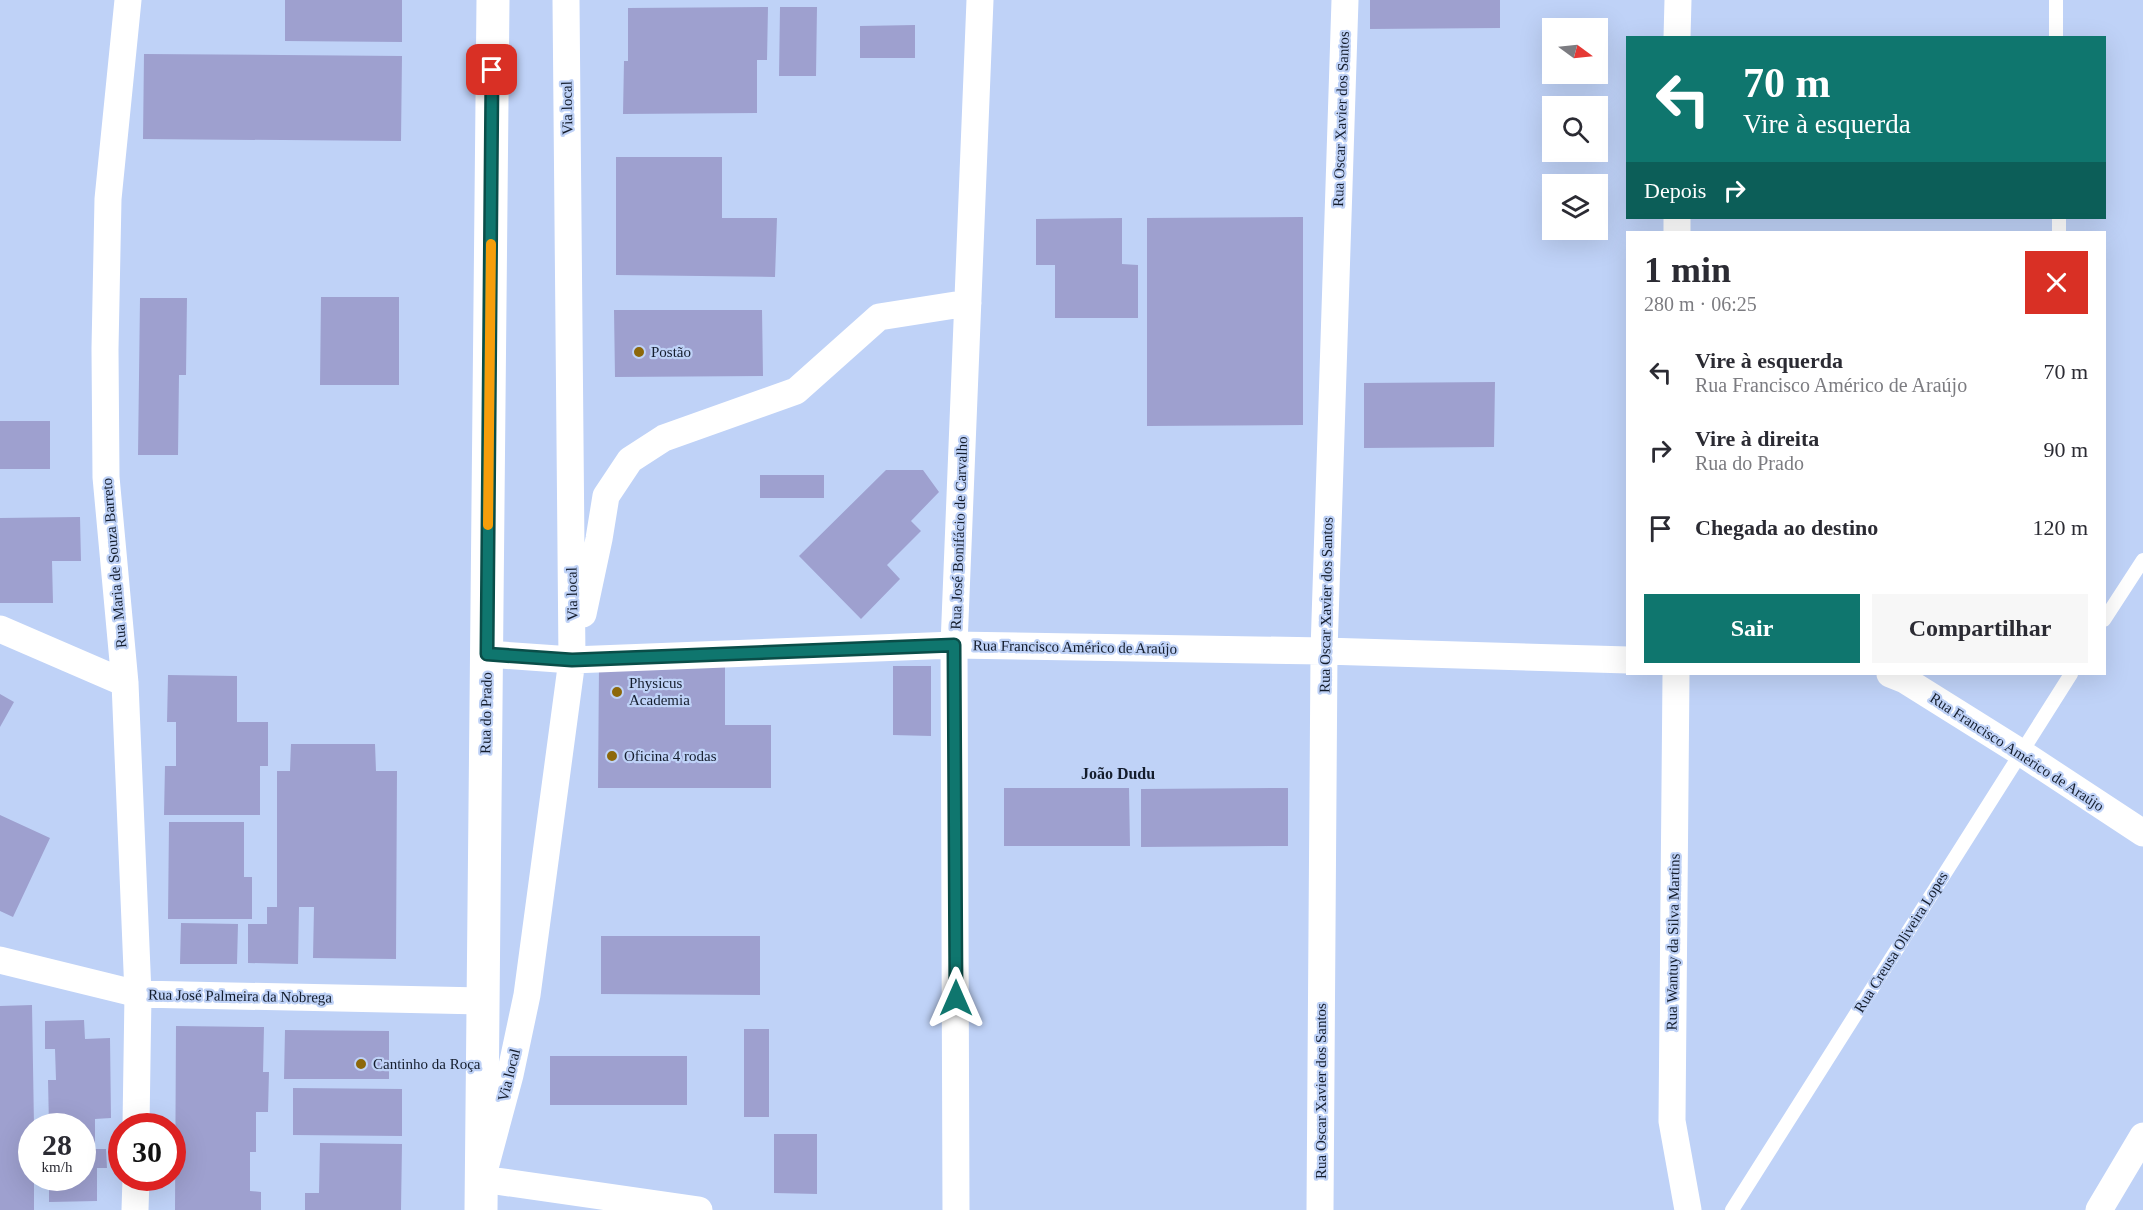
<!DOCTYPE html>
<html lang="pt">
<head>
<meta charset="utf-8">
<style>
  :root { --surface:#fff; --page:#f7f7f7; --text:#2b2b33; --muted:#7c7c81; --accent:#0f766e }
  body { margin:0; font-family:Georgia,serif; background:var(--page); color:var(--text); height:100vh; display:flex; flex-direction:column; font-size:22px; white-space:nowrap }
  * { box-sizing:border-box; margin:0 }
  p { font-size:20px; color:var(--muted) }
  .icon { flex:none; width:33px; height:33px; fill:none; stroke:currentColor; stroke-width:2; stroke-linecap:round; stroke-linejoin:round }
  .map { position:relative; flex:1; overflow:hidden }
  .drawer { position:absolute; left:1626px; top:231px; width:480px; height:444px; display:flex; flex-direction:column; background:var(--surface); border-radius:0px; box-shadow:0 6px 24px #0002 }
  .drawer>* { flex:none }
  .guide { position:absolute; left:1626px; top:36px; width:480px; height:183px; border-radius:0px; box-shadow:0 6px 24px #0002; background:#0f766e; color:#fff; overflow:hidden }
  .needle { width:39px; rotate:105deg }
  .controls { position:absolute; left:1542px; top:18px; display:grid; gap:12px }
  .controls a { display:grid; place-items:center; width:66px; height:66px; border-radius:0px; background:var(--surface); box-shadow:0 6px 24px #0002; font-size:30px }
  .speed { position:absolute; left:18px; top:1113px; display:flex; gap:12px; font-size:30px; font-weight:700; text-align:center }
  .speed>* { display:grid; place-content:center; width:78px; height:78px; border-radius:50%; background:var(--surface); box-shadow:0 6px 24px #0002; line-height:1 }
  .speed small { font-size:15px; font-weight:400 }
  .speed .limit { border:9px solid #d22; background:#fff; color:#111 }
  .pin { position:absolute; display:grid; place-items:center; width:51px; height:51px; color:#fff; margin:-26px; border-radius:12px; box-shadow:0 3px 9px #0006 }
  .me { position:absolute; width:66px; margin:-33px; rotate:0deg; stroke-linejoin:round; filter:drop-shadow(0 0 4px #0008) }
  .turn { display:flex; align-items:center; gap:21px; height:126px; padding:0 18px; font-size:27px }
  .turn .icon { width:78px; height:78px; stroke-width:2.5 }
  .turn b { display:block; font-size:42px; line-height:51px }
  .then { display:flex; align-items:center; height:57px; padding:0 18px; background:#0003; gap:12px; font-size:22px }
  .round { display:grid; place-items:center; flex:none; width:63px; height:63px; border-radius:0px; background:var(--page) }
  .headline { display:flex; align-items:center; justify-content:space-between; height:102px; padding:0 18px }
  h1 { font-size:36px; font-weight:700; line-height:45px }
  .action { display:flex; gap:12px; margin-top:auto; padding:12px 18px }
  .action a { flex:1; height:69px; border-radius:0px; background:var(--accent); color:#fff; font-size:24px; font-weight:700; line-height:69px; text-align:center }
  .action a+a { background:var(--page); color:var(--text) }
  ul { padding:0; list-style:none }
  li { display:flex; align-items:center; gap:18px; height:78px; padding:0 18px }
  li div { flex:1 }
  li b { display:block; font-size:22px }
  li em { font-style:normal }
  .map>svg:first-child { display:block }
  .building { fill:#9ea0cf }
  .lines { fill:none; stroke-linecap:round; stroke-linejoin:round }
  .service { stroke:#fff; stroke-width:14 }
  .minor { stroke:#fff; stroke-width:27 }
  .primary { stroke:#fff; stroke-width:33 }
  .route-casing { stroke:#0a4d48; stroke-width:15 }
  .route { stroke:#0f766e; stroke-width:10 }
  .slow { stroke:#f59e0b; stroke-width:10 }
  .poi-dot { fill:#8d680a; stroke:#bfd2f7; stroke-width:2 }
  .labels { text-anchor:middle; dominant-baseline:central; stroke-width:4.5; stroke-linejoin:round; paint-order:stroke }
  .street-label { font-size:15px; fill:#141d2d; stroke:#bfd2f7 }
  .poi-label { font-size:15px; fill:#141d2d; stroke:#bfd2f7; text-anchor:start }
  .neighbourhood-label { font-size:16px; font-weight:bold; fill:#141d2d; stroke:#bfd2f7 }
</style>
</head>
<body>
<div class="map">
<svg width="2143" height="1210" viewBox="0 0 2143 1210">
  <rect width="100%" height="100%" fill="#bfd2f7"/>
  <path class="building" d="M285,0H402V42L285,41Z
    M1370,0H1500V28L1370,29Z
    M768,7L767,60H757V113L623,114L624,61H628V8Z
    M780,7H817L816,76H779Z
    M915,25V58H860V26Z
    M144,54L402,56L401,141L143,139Z
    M616,157H722V218H777L775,277L616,275Z
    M1303,217V425L1147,426V218Z
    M1122,218V264L1138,265V318H1055V265H1036V219Z
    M321,297H399V385H320Z
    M140,298H187L186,375H179L178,455H138Z
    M614,310H762L763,376L615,377Z
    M1495,382L1494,447L1364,448V383Z
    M0,421H50V469H0Z
    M886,470H923L939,492L911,521L921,531L887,565L900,579L861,619L799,556Z
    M760,475H824V498H760Z
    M80,517L81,561H52L53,603H0V518Z
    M599,666H725V725H771V788H598Z
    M893,666H931V736L893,735Z
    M168,675L237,676V722H268V766H260V815H164L165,766H176V722H167Z
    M0,694L14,702L0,727Z
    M291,744H375L376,771H397L396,959L313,958L314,907H299L298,964L248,963V924H267V907H277V771H290Z
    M1004,788H1129L1130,846H1004Z
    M1288,788V846L1141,847V789Z
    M0,815L50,838L13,917L0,911Z
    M169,822H244V877H252V919H168Z
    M181,923L238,924L237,964H180Z
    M601,936H760V995L601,994Z
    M32,1005L34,1126H32V1178H34V1210H0V1006Z
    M84,1020L85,1039L110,1038L111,1118L95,1119V1149H106L107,1168H97V1201L49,1202V1178H82V1126H49L48,1080H56L55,1049H45V1021Z
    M176,1026L264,1027L263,1072H269L268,1112H256V1152H250V1191L261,1192V1210H175Z
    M744,1029H769V1117H744Z
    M285,1030L389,1031V1079H284Z
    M550,1056H687V1105H550Z
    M293,1088L402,1089V1136L293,1135Z
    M774,1134H817V1194L774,1193Z
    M320,1143L402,1144L401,1210H305V1193H319Z"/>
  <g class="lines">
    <path class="service" d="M2056,0V38
      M2059,218V232
      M2104,620L2143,560
      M1732,1210L2071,674"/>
    <path class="minor" d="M128,0L108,199L105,349L106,477L125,683L138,994L136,1126
      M566,0L572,660L527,995L510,1075L482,1179L699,1210
      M1677,38L1678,0
      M1677,232V218
      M583,614L599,539L606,496L630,460L664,438L796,391L879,317L968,303
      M0,629L125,683
      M487,654L572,660L954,645L1324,651L1628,660
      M1676,674L1672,1121L1688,1210
      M1890,674L1905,680L2020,752L2143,833
      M0,960L138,994L483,1001
      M135,1210L136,1178
      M956,1210L954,645L980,0
      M1320,1210L1324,651L1345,0
      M2099,1210L2143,1136"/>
    <path class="primary" d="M481,1210L493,0"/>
  </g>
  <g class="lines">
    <defs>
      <path id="route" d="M492,70L487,654L572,660L954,645L956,998"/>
    </defs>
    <use href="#route" class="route-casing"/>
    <use href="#route" class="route"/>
    <path class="slow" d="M488,525L491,244"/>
  </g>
  <g class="poi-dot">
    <circle cx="639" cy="352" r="6"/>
    <circle cx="617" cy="692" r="6"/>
    <circle cx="612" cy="756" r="6"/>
    <circle cx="361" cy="1064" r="6"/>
  </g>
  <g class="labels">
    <g class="street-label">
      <text transform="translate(567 108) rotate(-91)">Via local</text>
      <text transform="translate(1341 119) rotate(-88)">Rua Oscar Xavier dos Santos</text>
      <text transform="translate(959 533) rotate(-88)">Rua José Bonifácio de Carvalho</text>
      <text transform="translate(114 563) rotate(-95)">Rua Maria de Souza Barreto</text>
      <text transform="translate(572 594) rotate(-91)">Via local</text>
      <text transform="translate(1326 605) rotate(-89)">Rua Oscar Xavier dos Santos</text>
      <text transform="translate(1075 647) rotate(1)">Rua Francisco Américo de Araújo</text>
      <text transform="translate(486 713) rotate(-89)">Rua do Prado</text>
      <text transform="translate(2017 752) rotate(33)">Rua Francisco Américo de Araújo</text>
      <text transform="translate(1673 942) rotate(-89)">Rua Wantuy da Silva Martins</text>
      <text transform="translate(1901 942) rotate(-58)">Rua Creusa Oliveira Lopes</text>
      <text transform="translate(240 996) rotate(1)">Rua José Palmeira da Nobrega</text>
      <text transform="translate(509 1075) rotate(-76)">Via local</text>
      <text transform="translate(1321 1091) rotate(-90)">Rua Oscar Xavier dos Santos</text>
    </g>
    <g class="poi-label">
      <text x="651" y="352">Postão</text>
      <text x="629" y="683">Physicus<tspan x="629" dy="17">Academia</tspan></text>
      <text x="624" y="756">Oficina 4 rodas</text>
      <text x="373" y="1064">Cantinho da Roça</text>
    </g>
    <g class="neighbourhood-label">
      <text x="1118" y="773">João Dudu</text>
    </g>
  </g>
</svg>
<div class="controls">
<a><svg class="needle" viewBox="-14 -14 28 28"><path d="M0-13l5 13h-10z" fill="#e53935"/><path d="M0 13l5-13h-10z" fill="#7c7c81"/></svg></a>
<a><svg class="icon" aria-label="search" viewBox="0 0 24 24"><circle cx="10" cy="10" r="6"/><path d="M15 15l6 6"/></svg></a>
<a><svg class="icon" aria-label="layers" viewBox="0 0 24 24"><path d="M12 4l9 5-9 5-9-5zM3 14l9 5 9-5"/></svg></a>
</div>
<div class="speed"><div>28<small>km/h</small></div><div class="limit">30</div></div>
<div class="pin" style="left:492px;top:70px;background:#d93025"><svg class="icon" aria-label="arrive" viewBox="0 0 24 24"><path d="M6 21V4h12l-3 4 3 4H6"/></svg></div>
<svg class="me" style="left:956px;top:998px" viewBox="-20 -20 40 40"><path d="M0-17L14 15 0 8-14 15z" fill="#0f766e" stroke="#fff" stroke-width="4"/></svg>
<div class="guide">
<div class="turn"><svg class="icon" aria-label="left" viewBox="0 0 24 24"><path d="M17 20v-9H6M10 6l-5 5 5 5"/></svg><div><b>70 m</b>Vire à esquerda</div></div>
<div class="then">Depois<svg class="icon" aria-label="right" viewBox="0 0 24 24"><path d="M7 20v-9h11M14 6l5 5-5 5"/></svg></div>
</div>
<section class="drawer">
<div class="headline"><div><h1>1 min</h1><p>280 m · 06:25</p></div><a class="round" style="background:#d93025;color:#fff"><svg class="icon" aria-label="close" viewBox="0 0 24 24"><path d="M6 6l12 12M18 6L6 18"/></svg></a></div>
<ul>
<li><svg class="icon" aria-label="left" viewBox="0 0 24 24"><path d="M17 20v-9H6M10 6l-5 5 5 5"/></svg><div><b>Vire à esquerda</b><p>Rua Francisco Américo de Araújo</p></div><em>70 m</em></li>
<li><svg class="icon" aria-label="right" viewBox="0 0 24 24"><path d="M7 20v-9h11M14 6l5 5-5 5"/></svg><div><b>Vire à direita</b><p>Rua do Prado</p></div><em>90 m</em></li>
<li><svg class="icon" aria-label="arrive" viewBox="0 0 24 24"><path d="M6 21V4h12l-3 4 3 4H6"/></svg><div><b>Chegada ao destino</b></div><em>120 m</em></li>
</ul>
<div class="action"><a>Sair</a><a>Compartilhar</a></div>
</section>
</div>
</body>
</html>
